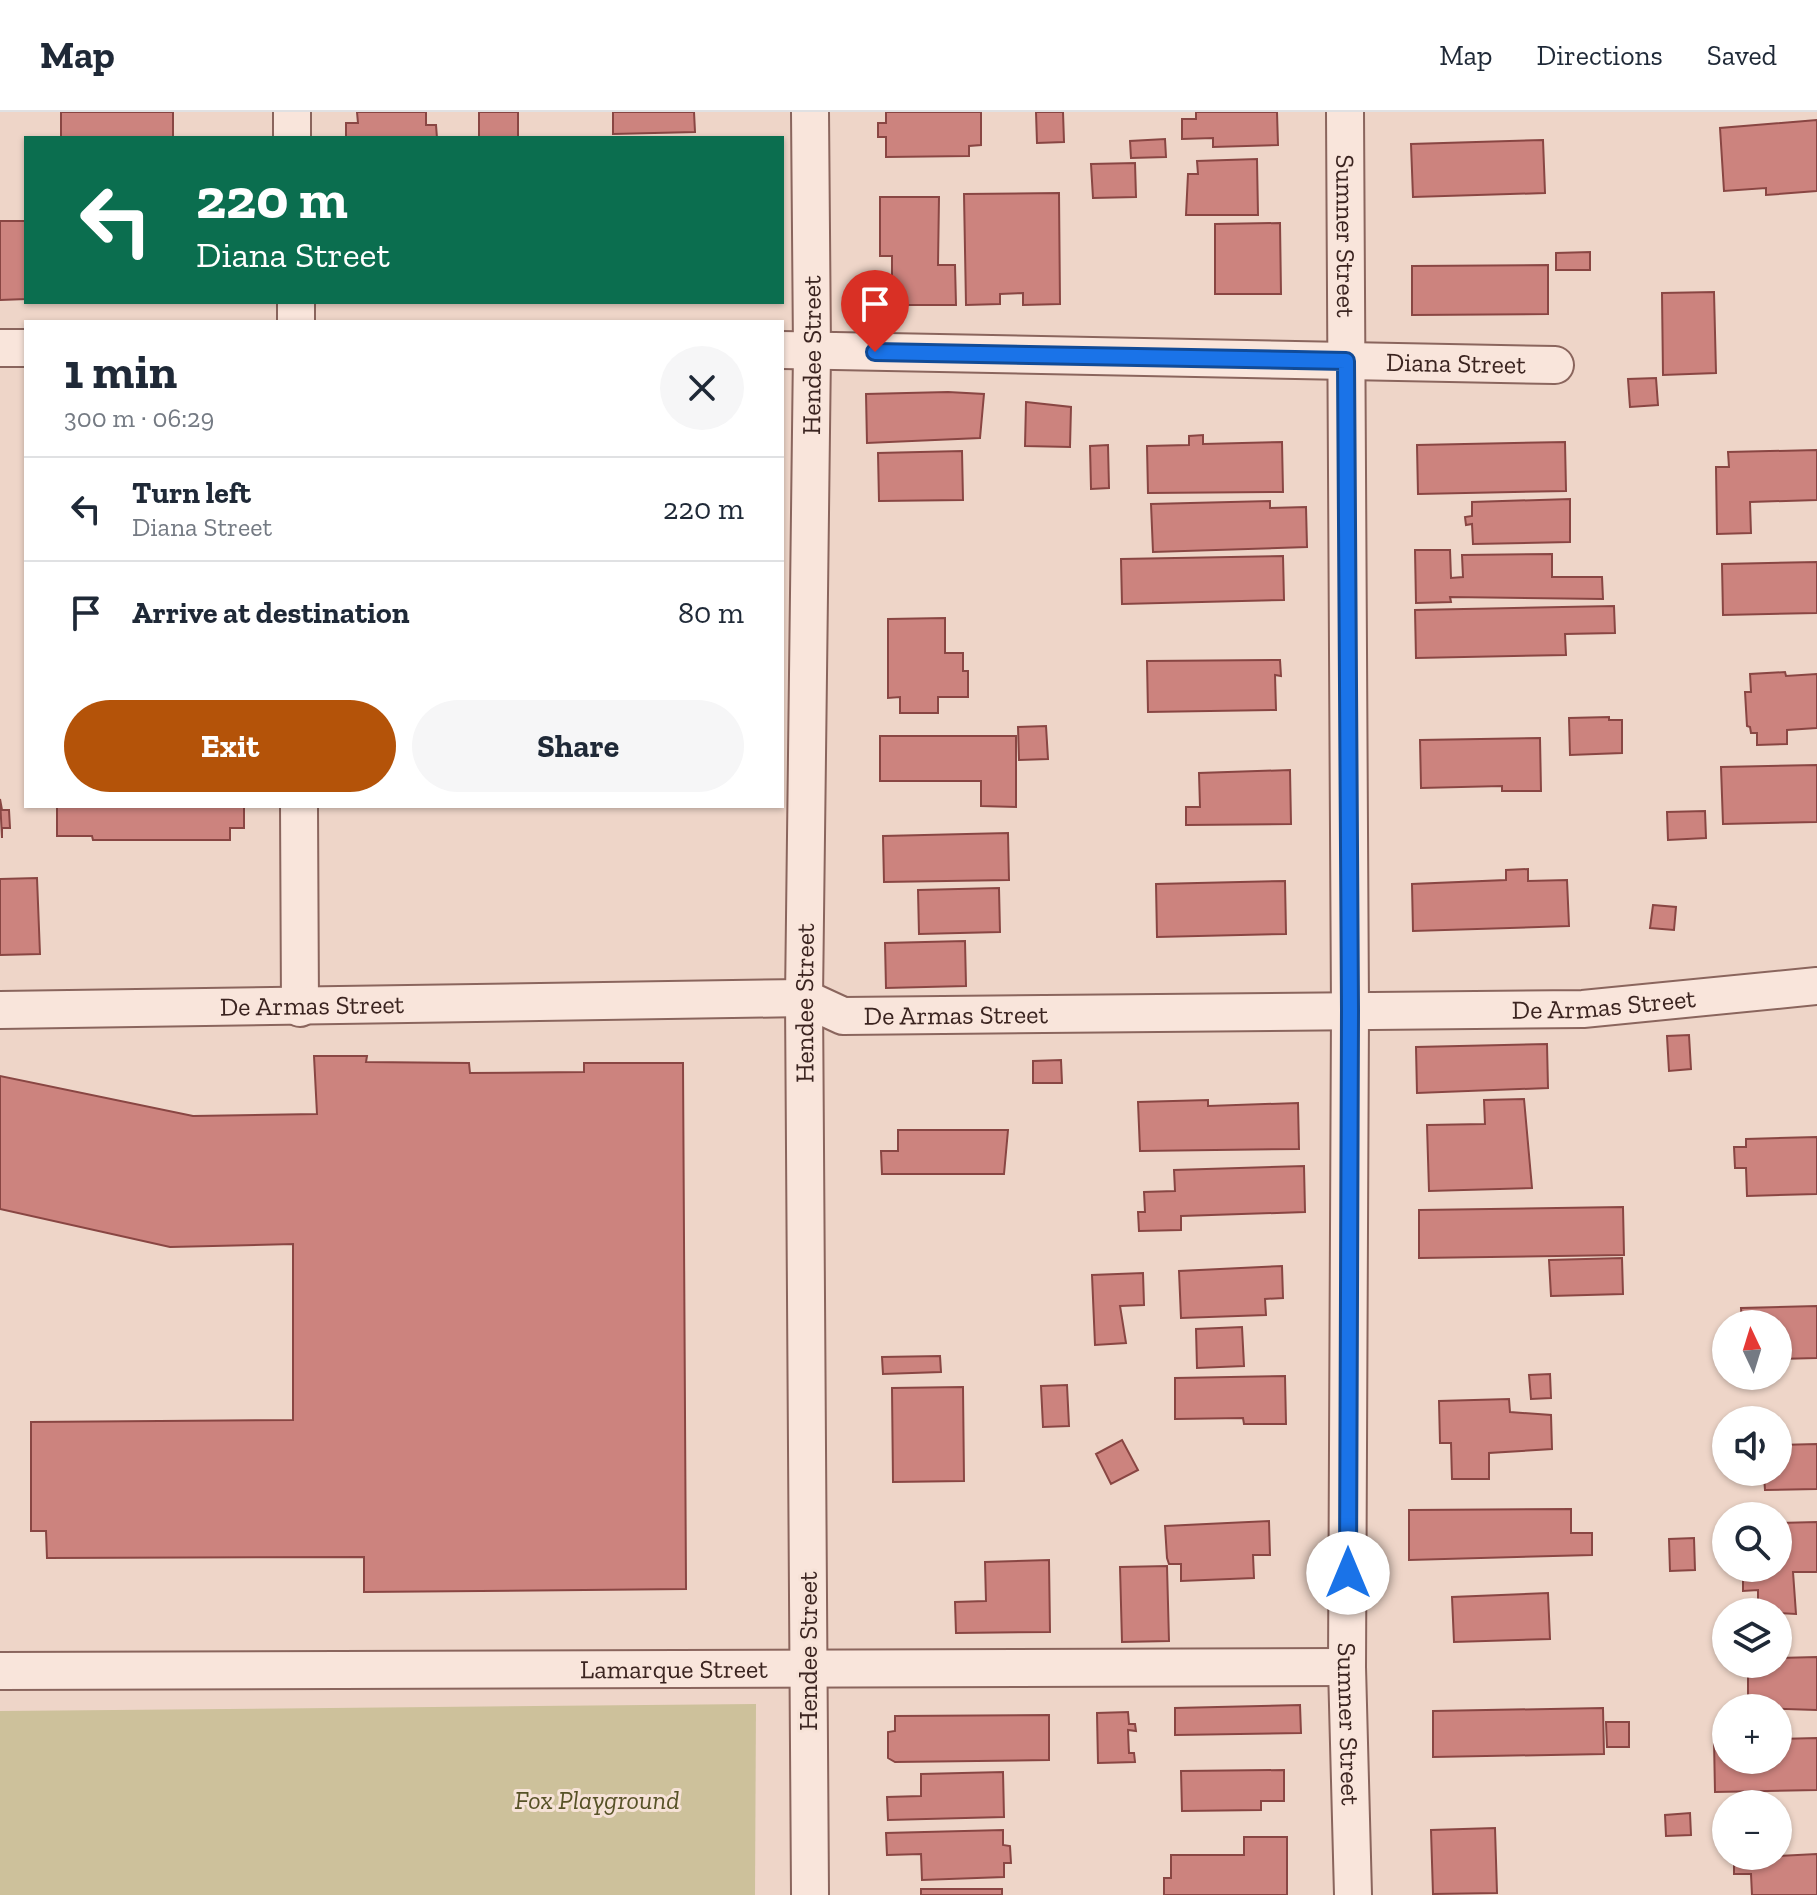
<!DOCTYPE html>
<html lang="en">
<head>
<meta charset="utf-8">
<style>
  :root { --surface:#fff; --page:#f6f6f7; --text:#1f2937; --muted:#747a83; --line:#e0e1e3; --accent:#b45309 }
  body { margin:0; font-family:"Zilla Slab",serif; background:var(--page); color:var(--text); height:100vh; display:flex; flex-direction:column; font-size:30px; white-space:nowrap }
  * { box-sizing:border-box; margin:0 }
  p { font-size:26px; color:var(--muted) }
  .icon { flex:none; width:44px; height:44px; fill:none; stroke:currentColor; stroke-width:2; stroke-linecap:round; stroke-linejoin:round }
  .map { position:relative; flex:1; overflow:hidden }
  .side { position:absolute; left:24px; top:208px; width:760px; height:488px; display:flex; flex-direction:column; background:var(--surface); border-radius:0px; box-shadow:0 2px 6px #0004 }
  .side>* { flex:none }
  .top-card { position:absolute; left:24px; top:24px; width:760px; height:168px; border-radius:0px; box-shadow:0 2px 6px #0004; background:#0b6e4f; color:#fff; overflow:hidden }
  .needle { width:52px; rotate:356deg }
  .controls { position:absolute; left:1712px; top:1198px; display:grid; gap:16px }
  .controls a { display:grid; place-items:center; width:80px; height:80px; border-radius:50%; background:var(--surface); box-shadow:0 2px 6px #0004; font-size:40px }
  .pin { position:absolute; display:grid; place-items:center; width:68px; height:68px; color:#fff; margin:-82px -34px; border-radius:50% 50% 50% 0; rotate:-45deg; box-shadow:0 0 8px #0007 }
  .pin .icon { rotate:45deg }
  .me { position:absolute; width:88px; margin:-44px; rotate:0deg; stroke-linejoin:round; filter:drop-shadow(0 0 6px #0008) }
  .turn { display:flex; align-items:center; gap:28px; height:168px; padding:0 40px; font-size:36px }
  .turn .icon { width:104px; height:104px; stroke-width:2.5 }
  .turn b { display:block; font-size:56px; line-height:68px }
  .round { display:grid; place-items:center; flex:none; width:84px; height:84px; border-radius:42px; background:var(--page) }
  .summary { display:flex; align-items:center; justify-content:space-between; height:136px; padding:0 40px }
  h1 { font-size:48px; font-weight:800; line-height:60px }
  .primary-button { display:flex; gap:16px; margin-top:auto; padding:16px 40px }
  .primary-button a { flex:1; height:92px; border-radius:48px; background:var(--accent); color:#fff; font-size:32px; font-weight:800; line-height:92px; text-align:center }
  .primary-button a+a { background:var(--page); color:var(--text) }
  ul { padding:0; list-style:none }
  li { display:flex; align-items:center; gap:24px; height:104px; padding:0 40px; border-top:2px solid var(--line) }
  li div { flex:1 }
  li b { display:block; font-size:30px }
  li em { font-style:normal }
  header { display:flex; align-items:center; gap:48px; box-sizing:border-box; height:112px; padding:0 40px; background:var(--surface); border-bottom:2px solid var(--line) }
  header strong { font-size:38px }
  nav { display:flex; gap:44px; margin-inline-start:auto; font-size:28px }
  .map>svg:first-child { display:block }
  .green { fill:#cdc19b }
  .building { fill:#cc837e; stroke:#894643; stroke-width:2 }
  .lines { fill:none; stroke-linecap:round; stroke-linejoin:round }
  .street-casing { stroke:#8a655d; stroke-width:40 }
  .street { stroke:#f9e5db; stroke-width:36 }
  .route-casing { stroke:#114b97; stroke-width:20 }
  .route { stroke:#1a73e8; stroke-width:14 }
  .labels { text-anchor:middle; dominant-baseline:central; stroke-width:6; stroke-linejoin:round; paint-order:stroke }
  .street-label { font-size:26px; fill:#3b2420; stroke:#f6e2d7 }
  .park-label { font-size:26px; font-style:italic; fill:#575227; stroke:#f6e2d7 }
</style>
</head>
<body>
<header>
<strong>Map</strong>
<nav><a>Map</a><a>Directions</a><a>Saved</a></nav>
</header>
<div class="map">
<svg width="1817" height="1783" viewBox="0 0 1817 1783">
  <rect width="100%" height="100%" fill="#eed5c8"/>
  <path class="green" d="M756,1592L755,1783H0V1599Z"/>
  <path class="building" d="M61,0H173V26H61Z
    M357,0H426V13H436L437,26H346V11H358Z
    M479,0H518V26H479Z
    M613,0H694L695,20L613,22Z
    M886,0H981V33L969,34V44L886,45V25H878V11H886Z
    M1036,0H1063L1064,30L1037,31Z
    M1196,0H1277L1278,33L1213,35V26L1182,27V7H1196Z
    M1817,8V79L1766,83V76L1724,79L1720,16Z
    M1165,27L1166,45L1131,46L1130,29Z
    M1543,28L1545,81L1413,85L1411,32Z
    M1257,47L1258,103H1186L1188,62H1198L1197,49Z
    M1135,51L1136,85L1093,86L1091,52Z
    M1059,81L1060,192L1023,193V181L1000,182V192L966,193L964,82Z
    M880,85H939L938,153H955L956,193H892V144H880Z
    M0,109H26V187L0,188Z
    M1280,111L1281,182H1215V112Z
    M1590,140V158H1556V141Z
    M1548,153V202L1412,203V154Z
    M1714,180L1716,261L1663,263L1662,181Z
    M1656,266L1658,293L1630,295L1628,267Z
    M948,280L984,282L980,326L867,331L866,282Z
    M1026,290L1071,295L1070,335L1025,334Z
    M1203,323V332L1282,330L1283,380L1148,381L1147,334L1189,333V324Z
    M1565,330L1566,379L1418,382L1417,333Z
    M1108,333L1109,376L1091,377L1090,334Z
    M1817,338V388L1750,390L1751,421L1717,422L1716,355H1729L1728,340Z
    M962,339L963,388L879,389L878,341Z
    M1570,387V430L1473,432L1472,412L1466,413L1465,405L1472,404V390Z
    M1270,389V396L1306,395L1307,435L1153,440L1151,392Z
    M1415,438H1450L1451,466L1463,465L1462,443L1552,442V465H1602L1603,487L1450,485L1451,490L1416,491Z
    M1283,444L1284,488L1122,492L1121,447Z
    M1817,450V501L1723,503L1722,452Z
    M1614,494L1615,521L1565,522L1566,543L1416,546L1415,498Z
    M945,506V541H963V559H968V585H938V601H900V585L888,586V507Z
    M1280,548L1281,564L1275,563L1276,598L1148,600L1147,549Z
    M1785,560L1786,564L1817,562V616L1787,618V632L1757,633V621H1751L1750,615L1747,614L1745,580H1751L1750,562Z
    M1609,605V608H1622V641L1570,643L1569,606Z
    M1046,614L1048,647L1019,648L1018,615Z
    M880,624H1016V695L981,694V669H880Z
    M1540,626L1541,679H1502V674L1421,676L1420,628Z
    M1817,653V710L1723,712L1721,655Z
    M1290,658L1291,712L1186,713V695H1200L1199,661Z
    M0,687L2,698H9L10,716H2V726Z
    M57,694H244V716H230V728H93L92,724H57Z
    M1705,699L1706,726L1668,728L1667,700Z
    M1008,721L1009,768L884,770L883,724Z
    M1528,757V769L1567,768L1569,814L1413,819L1412,772L1506,768V758Z
    M37,766L40,842L0,843V767Z
    M1285,769L1286,822L1157,825L1156,772Z
    M999,776L1000,820L919,822L918,778Z
    M1653,793L1676,795L1674,818L1650,816Z
    M965,829L966,874L886,876L885,831Z
    M1689,923L1691,957L1669,959L1667,924Z
    M1547,932L1548,976L1417,981L1416,935Z
    M314,944H367L366,950L469,951L470,961L584,960V951H683L686,1477L364,1480V1445L47,1446L46,1419H31V1310L293,1308V1132L170,1135L0,1097V964L193,1004L317,1002Z
    M1061,948L1062,971H1033V949Z
    M1524,987L1532,1076L1429,1079L1427,1013L1485,1012L1484,988Z
    M1208,988V994L1298,991L1299,1037L1140,1039L1138,990Z
    M898,1018H1008L1004,1062H882L881,1039H898Z
    M1817,1025V1082L1747,1084L1746,1056H1735L1734,1035H1746V1027Z
    M1304,1054L1305,1100L1181,1104V1118L1139,1119L1138,1100H1145L1144,1080L1175,1079L1174,1058Z
    M1623,1095L1624,1143L1419,1146V1098Z
    M1622,1146L1623,1182L1551,1184L1549,1148Z
    M1282,1154L1283,1186L1265,1187L1266,1203L1181,1206L1179,1159Z
    M1143,1161L1144,1193L1120,1194L1126,1231L1095,1233L1092,1163Z
    M1817,1194V1246L1778,1247V1212H1742L1741,1196Z
    M1242,1215L1244,1254L1197,1256L1196,1217Z
    M940,1244L941,1260L883,1262L882,1245Z
    M1550,1262L1551,1286L1531,1287L1529,1263Z
    M1285,1264L1286,1312H1244L1243,1306L1175,1307V1266Z
    M1067,1273L1069,1314L1043,1315L1041,1274Z
    M963,1275L964,1369L893,1370L892,1276Z
    M1509,1287L1510,1300L1551,1303L1552,1337L1489,1341V1367H1452L1451,1331H1440L1439,1289Z
    M1122,1328L1138,1358L1111,1372L1096,1342Z
    M1817,1332V1377L1765,1378L1764,1364L1741,1365V1360H1778V1333Z
    M1571,1397V1421H1592V1443L1409,1448V1398Z
    M1269,1409L1270,1443H1253L1254,1466L1181,1469V1452H1169L1167,1446L1165,1414Z
    M1817,1410V1460H1793L1796,1502L1758,1500V1478L1743,1479V1458L1778,1456V1411Z
    M1694,1426L1695,1458L1670,1459L1669,1427Z
    M1049,1448L1050,1520L956,1521L955,1490L986,1489L985,1450Z
    M1167,1454L1169,1529L1122,1530L1120,1455Z
    M1548,1481L1550,1527L1454,1530L1452,1485Z
    M1817,1545V1598L1748,1596V1552H1778V1546Z
    M1300,1593L1301,1621L1175,1623V1596Z
    M1603,1596L1604,1642L1433,1645V1599Z
    M1128,1600L1129,1612H1135L1136,1619L1128,1618L1129,1641H1134L1135,1650L1098,1651L1097,1601Z
    M1049,1603V1648L895,1650L888,1646V1620L895,1619V1604Z
    M1606,1610H1629V1635H1607Z
    M1817,1626V1678L1715,1680L1714,1628H1726V1648H1778V1627Z
    M1284,1658V1689H1261V1698L1182,1699L1181,1659Z
    M1003,1660L1004,1705L888,1708L887,1685L921,1684V1662Z
    M1690,1701L1691,1723L1666,1724L1665,1703Z
    M1495,1716L1497,1781L1433,1782L1431,1718Z
    M1003,1718V1733L1010,1734L1011,1751H1004V1765L922,1768L921,1742L887,1743L886,1721Z
    M1244,1725H1287V1783H1164V1766H1171V1743H1244Z
    M1817,1742V1783H1752L1751,1762H1734V1746Z
    M921,1777H1002V1783H921Z"/>
  <g class="lines">
    <defs>
      <g id="street">
        <path d="M292,0V26"/>
        <path id="s1" d="M1345,0L1350,898L1347,1555L1353,1783"/>
        <path d="M296,190V210"/>
        <path d="M0,236H26"/>
        <path id="s2" d="M782,238L1555,253"/>
        <path d="M299,694L300,896"/>
        <path id="s3" d="M0,898L804,886L843,904L1583,897L1817,874"/>
        <path id="s4" d="M0,1559L1347,1555"/>
        <path id="s5" d="M810,1783L804,886L812,239L810,0"/>
      </g>
    </defs>
    <use href="#street" class="street-casing"/>
    <use href="#street" class="street"/>
  </g>
  <g class="lines">
    <defs>
      <path id="route" d="M875,240L1346,249L1350,898L1348,1461"/>
    </defs>
    <use href="#route" class="route-casing"/>
    <use href="#route" class="route"/>
  </g>
  <g class="labels">
    <g class="street-label">
      <text stroke="none"><textPath href="#s1" startOffset="124">Sumner Street</textPath></text>
      <text stroke="none"><textPath href="#s5" startOffset="1540">Hendee Street</textPath></text>
      <text stroke="none"><textPath href="#s2" startOffset="674">Diana Street</textPath></text>
      <text stroke="none"><textPath href="#s5" startOffset="892">Hendee Street</textPath></text>
      <text stroke="none"><textPath href="#s3" startOffset="1608">De Armas Street</textPath></text>
      <text stroke="none"><textPath href="#s3" startOffset="312">De Armas Street</textPath></text>
      <text stroke="none"><textPath href="#s3" startOffset="960">De Armas Street</textPath></text>
      <text transform="translate(808 1539) rotate(-90)">Hendee Street</text>
      <text stroke="none"><textPath href="#s4" startOffset="674">Lamarque Street</textPath></text>
      <text stroke="none"><textPath href="#s1" startOffset="1612">Sumner Street</textPath></text>
    </g>
    <g class="park-label">
      <text x="597" y="1688">Fox Playground</text>
    </g>
  </g>
</svg>
<div class="controls">
<a><svg class="needle" viewBox="-14 -14 28 28"><path d="M0-13l5 13h-10z" fill="#e53935"/><path d="M0 13l5-13h-10z" fill="#747a83"/></svg></a>
<a><svg class="icon" aria-label="sound" viewBox="0 0 24 24"><path d="M4 9h4l5-4v14l-5-4H4zM17 9q2 3 0 6"/></svg></a>
<a><svg class="icon" aria-label="search" viewBox="0 0 24 24"><circle cx="10" cy="10" r="6"/><path d="M15 15l6 6"/></svg></a>
<a><svg class="icon" aria-label="layers" viewBox="0 0 24 24"><path d="M12 4l9 5-9 5-9-5zM3 14l9 5 9-5"/></svg></a>
<a>+</a>
<a>−</a>
</div>
<div class="pin" style="left:875px;top:240px;background:#d93025"><svg class="icon" aria-label="arrive" viewBox="0 0 24 24"><path d="M6 21V4h12l-3 4 3 4H6"/></svg></div>
<svg class="me" style="left:1348px;top:1461px" viewBox="-20 -20 40 40"><circle r="19" fill="#fff"/><path d="M0-13L10 11 0 6-10 11z" fill="#1a73e8"/></svg>
<div class="top-card">
<div class="turn"><svg class="icon" aria-label="left" viewBox="0 0 24 24"><path d="M17 20v-9H6M10 6l-5 5 5 5"/></svg><div><b>220 m</b>Diana Street</div></div>
</div>
<section class="side">
<div class="summary"><div><h1>1 min</h1><p>300 m · 06:29</p></div><a class="round"><svg class="icon" aria-label="close" viewBox="0 0 24 24"><path d="M6 6l12 12M18 6L6 18"/></svg></a></div>
<ul>
<li><svg class="icon" aria-label="left" viewBox="0 0 24 24"><path d="M17 20v-9H6M10 6l-5 5 5 5"/></svg><div><b>Turn left</b><p>Diana Street</p></div><em>220 m</em></li>
<li><svg class="icon" aria-label="arrive" viewBox="0 0 24 24"><path d="M6 21V4h12l-3 4 3 4H6"/></svg><div><b>Arrive at destination</b></div><em>80 m</em></li>
</ul>
<div class="primary-button"><a>Exit</a><a>Share</a></div>
</section>
</div>
</body>
</html>
